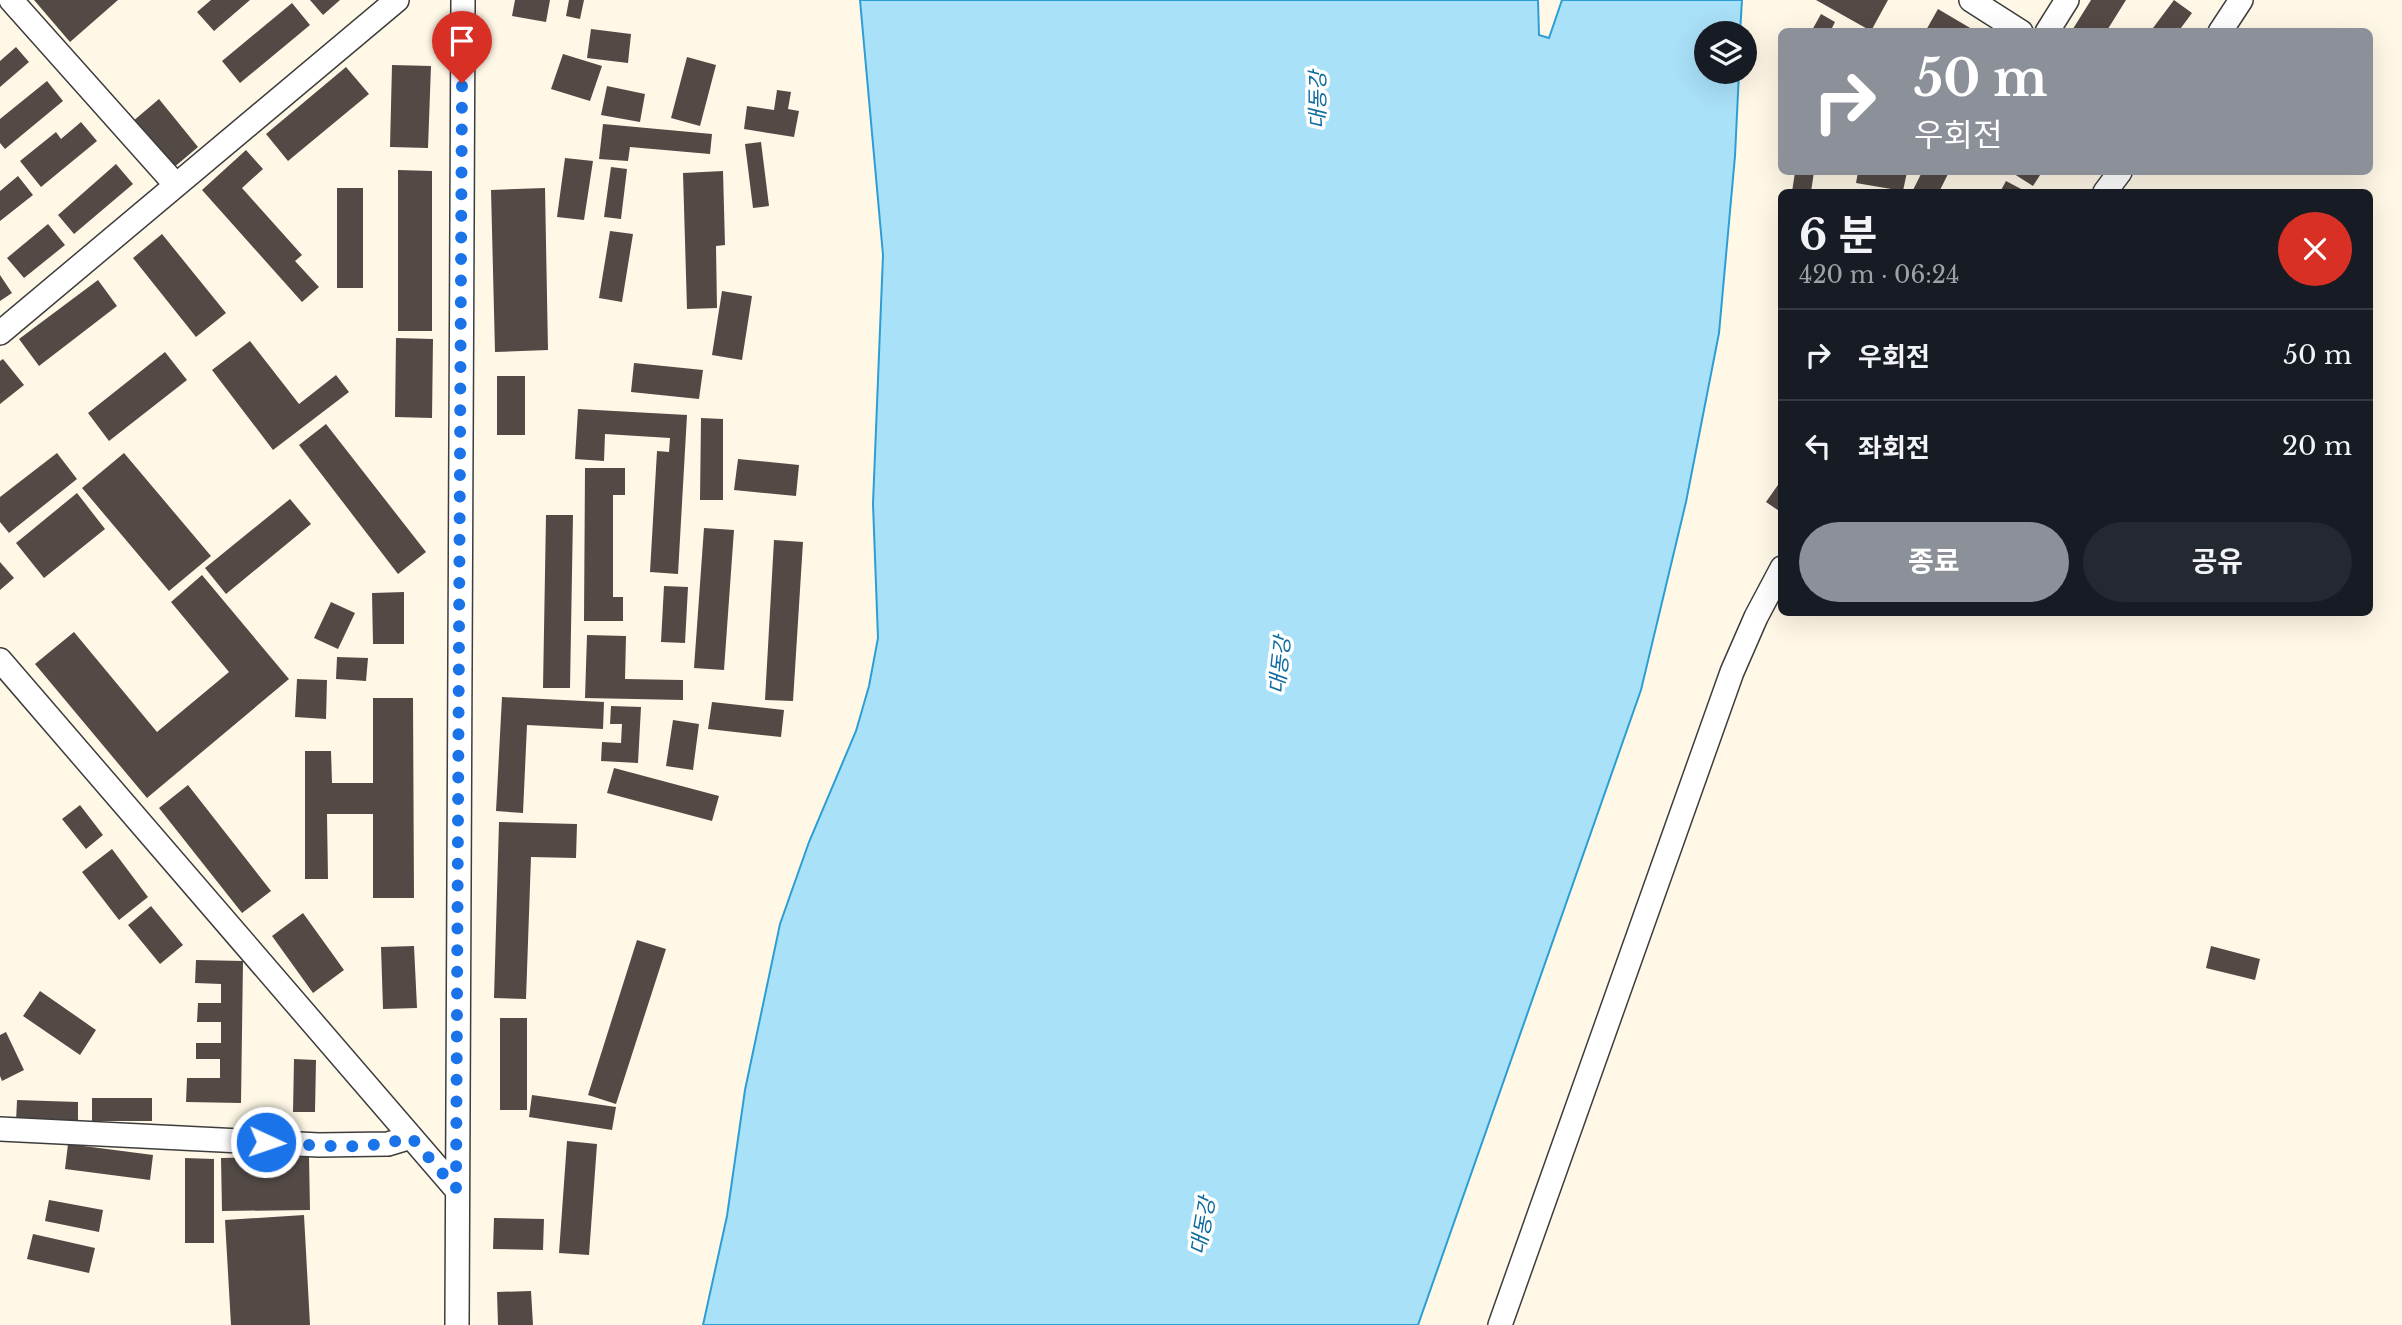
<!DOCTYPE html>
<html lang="ko">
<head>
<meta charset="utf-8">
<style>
  :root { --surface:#171b24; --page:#242831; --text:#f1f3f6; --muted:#9ea1a6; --line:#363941; --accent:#8c9099 }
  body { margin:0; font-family:"Libre Baskerville","Noto Sans KR",serif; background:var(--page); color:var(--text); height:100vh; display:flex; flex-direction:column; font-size:26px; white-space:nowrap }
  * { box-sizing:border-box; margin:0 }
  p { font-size:23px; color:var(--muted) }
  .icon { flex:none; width:38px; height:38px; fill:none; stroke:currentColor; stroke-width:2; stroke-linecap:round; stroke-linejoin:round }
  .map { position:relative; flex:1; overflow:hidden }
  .sheet { position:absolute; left:1778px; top:189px; width:595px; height:427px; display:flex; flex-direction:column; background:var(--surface); border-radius:10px; box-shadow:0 7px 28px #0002 }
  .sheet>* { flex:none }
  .banner { position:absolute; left:1778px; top:28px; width:595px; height:147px; border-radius:10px; box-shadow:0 7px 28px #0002; background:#8c9099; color:#fff; overflow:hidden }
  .fabs { position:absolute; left:1694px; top:21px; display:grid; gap:14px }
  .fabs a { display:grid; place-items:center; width:63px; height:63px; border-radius:50%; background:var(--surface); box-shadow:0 7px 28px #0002; font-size:35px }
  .pin { position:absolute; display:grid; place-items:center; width:60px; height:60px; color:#fff; margin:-72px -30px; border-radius:50% 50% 50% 0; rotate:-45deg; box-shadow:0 0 7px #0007 }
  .pin .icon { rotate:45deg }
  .me { position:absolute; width:77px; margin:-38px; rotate:93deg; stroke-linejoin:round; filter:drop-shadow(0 0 5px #0008) }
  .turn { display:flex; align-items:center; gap:24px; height:147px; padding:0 21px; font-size:32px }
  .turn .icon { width:91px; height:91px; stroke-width:2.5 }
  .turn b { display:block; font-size:49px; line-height:60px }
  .round { display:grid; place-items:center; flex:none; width:74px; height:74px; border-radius:37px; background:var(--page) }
  .head { display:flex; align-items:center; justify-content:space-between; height:119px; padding:0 21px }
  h1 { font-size:42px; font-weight:700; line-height:52px }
  .cta { display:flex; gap:14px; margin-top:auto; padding:14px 21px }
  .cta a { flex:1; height:80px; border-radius:42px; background:var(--accent); color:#fff; font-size:28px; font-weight:700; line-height:80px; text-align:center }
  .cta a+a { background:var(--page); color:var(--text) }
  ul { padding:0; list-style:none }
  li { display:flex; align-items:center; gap:21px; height:91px; padding:0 21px; border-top:2px solid var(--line) }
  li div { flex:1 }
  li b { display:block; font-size:26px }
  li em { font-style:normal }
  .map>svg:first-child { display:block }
  .water { fill:#a9e1f9; stroke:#2d9ed3; stroke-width:2 }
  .building { fill:#534a46 }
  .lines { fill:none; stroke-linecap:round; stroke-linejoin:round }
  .minor-casing { stroke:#3d3d3d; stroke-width:26 }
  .minor { stroke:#fff; stroke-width:23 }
  .route { stroke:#1a73e8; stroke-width:12; stroke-dasharray:0 21.6 }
  .labels { text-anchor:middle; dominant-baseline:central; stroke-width:7; stroke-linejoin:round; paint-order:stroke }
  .water-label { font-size:21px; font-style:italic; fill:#0f6ca0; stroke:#fff }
</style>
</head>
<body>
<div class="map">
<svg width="2402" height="1325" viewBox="0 0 2402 1325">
  <rect width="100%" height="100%" fill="#fff8e7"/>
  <path class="water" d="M860,0H1538L1539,35L1549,38L1562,0H1742L1740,33H1706V72H1739L1735,156L1719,333L1686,502L1641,690L1418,1325H703L727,1216L745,1090L780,924L809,842L856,731L869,686L878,638L873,504L883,255Z"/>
  <path class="building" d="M34,0H118L70,42Z
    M211,0H250L214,31L197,12Z
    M310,0H340L323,15Z
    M515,0H550L546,22L512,16Z
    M569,0H584L580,19L566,16Z
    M1816,0H1888L1871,31Z
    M2091,0H2126L2106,32H2071Z
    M2174,0L2192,13L2178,32H2150Z
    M292,3L310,25L240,83L222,61Z
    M1938,9L1977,32H1925Z
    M1821,14L1835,22L1830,32H1811Z
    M591,29L631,34L628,63L587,58Z
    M16,47L29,62L0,87V61Z
    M563,54L602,66L590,101L551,89Z
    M687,57L716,65L700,126L671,118Z
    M392,65L431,66L428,148L390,147Z
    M346,67L369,94L288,161L266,134Z
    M47,81L63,101L5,149L0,143V119Z
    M607,86L645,94L640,122L601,115Z
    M777,90L791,92L788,109L799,111L794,137L744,129L747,106L774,110Z
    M159,99L198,147L172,169L132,122Z
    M81,122L97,141L41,187L20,161L56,132L61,139Z
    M603,124L712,134L710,154L630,147L628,161L599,159Z
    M761,142L769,206L753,208L745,144Z
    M246,150L263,169L242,188L302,255L295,261L319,287L302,302L202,190Z
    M565,158L593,161L584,220L557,217Z
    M116,164L133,184L74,234L58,215Z
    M611,167L627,169L621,219L604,217Z
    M398,170L432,171V331H398Z
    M723,171L725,245L716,246L717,308L687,309L683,173Z
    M1795,172H1814L1811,192H1792Z
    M1858,172H1907L1903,191L1856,183Z
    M1922,172H1949L1939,192H1912Z
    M2011,172H2042L2033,186Z
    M18,176L33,195L0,221V191Z
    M2006,181L2023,190L2022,192H2000Z
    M337,188H363V288H337Z
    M545,188L548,350L495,352L491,190Z
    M48,224L65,245L24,278L7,258Z
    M610,231L633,234L622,302L599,298Z
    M162,234L226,313L196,337L133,258Z
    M0,275L12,293L0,301Z
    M98,280L117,306L39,366L19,339Z
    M722,291L752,296L742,360L712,355Z
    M396,338L433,339L432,418L395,417Z
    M250,341L299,404L336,375L349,392L273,450L212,370Z
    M165,352L187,380L109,441L88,413Z
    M3,359L24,385L0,404V361Z
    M634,363L703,370L699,399L631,392Z
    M497,376H525V435H497Z
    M578,409L687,415L678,574L650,572L657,451L669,452L670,438L605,434L604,461L575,459Z
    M701,418L723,419V500H700Z
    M326,424L426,552L398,574L299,445Z
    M57,453L77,479L9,533L0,522V497Z
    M124,453L211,556L169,591L82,488Z
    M738,459L799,465L796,496L734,490Z
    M585,468H625V495H613V597H623V621H584Z
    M1782,479V513L1766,502Z
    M77,493L105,529L44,578L16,543Z
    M290,499L311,524L226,594L205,568Z
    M546,515H573L570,688H543Z
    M704,528L734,530L724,670L694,668Z
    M774,540L803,542L793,701L765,700Z
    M0,562L14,578L0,590Z
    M202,575L289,679L147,798L35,664L74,632L157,732L229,672L171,602Z
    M664,586L688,587L685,643L661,642Z
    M404,592V644H373L372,593Z
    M331,602L355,613L338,649L314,638Z
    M587,635L626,636L625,679L683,680V700L585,698Z
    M337,657L368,658L366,681L336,679Z
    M297,679L327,680L326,719L295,717Z
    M502,697L604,702L603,729L527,725L523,813L496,811Z
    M373,698H413L414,898H373V814H327L328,879H305V751H331L332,783H373Z
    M712,702L784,710L781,737L708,729Z
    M611,706L641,707L638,763L601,761L602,742L621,743L622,724H610Z
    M673,720L699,724L693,770L666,766Z
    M614,768L719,796L712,821L607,793Z
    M188,785L271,891L242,913L159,808Z
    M80,805L103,835L86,849L62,819Z
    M499,822L577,824L576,858L531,857L526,999L494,998Z
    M112,849L148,897L119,920L82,872Z
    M151,906L183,945L160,964L128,925Z
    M303,913L344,970L313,993L272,936Z
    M637,940L666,949L616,1104L588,1095Z
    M414,946L417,1008L383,1009L381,947Z
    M2211,946L2260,959L2255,980L2206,968Z
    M196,960L243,961L241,1103L186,1102L187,1078H220V1059H196V1043H221V1022H197L198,1003H221V984L195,983Z
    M40,991L96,1030L80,1055L23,1016Z
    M500,1018H527V1110H500Z
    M6,1032L24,1070L2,1081L0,1076V1035Z
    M294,1059L316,1060L315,1112H293Z
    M532,1095L616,1107L612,1130L529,1117Z
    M92,1098H152V1121H92Z
    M17,1100L78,1102V1124L16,1122Z
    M567,1141L597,1144L589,1255L559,1253Z
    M68,1144L153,1155L150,1180L65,1169Z
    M309,1156L310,1210L222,1211L221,1158Z
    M185,1158L214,1159V1243H185Z
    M49,1200L103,1210L99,1232L45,1221Z
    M304,1215L310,1325H231L225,1220Z
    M494,1218L544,1219L543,1250L493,1249Z
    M33,1234L95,1248L89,1273L27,1259Z
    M531,1291L533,1325H498L497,1292Z"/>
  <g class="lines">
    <defs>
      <path id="minor" d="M11,0L176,185
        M1971,0L2021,32
        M2047,32L2067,0
        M2220,32L2241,0
        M2105,192L2120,172
        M0,333L397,0
        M0,660L456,1189
        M0,1129L319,1145L388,1144L411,1137
        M457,1325L463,0
        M1500,1325L1732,672L1756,617L1782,568"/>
    </defs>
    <use href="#minor" class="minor-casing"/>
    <use href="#minor" class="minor"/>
  </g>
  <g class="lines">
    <path class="route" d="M266,1142C313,1145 365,1152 411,1137L456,1189L462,83"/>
  </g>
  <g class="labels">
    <g class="water-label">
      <text transform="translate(1318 100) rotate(-90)">대동강</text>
      <text transform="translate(1280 665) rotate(-84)">대동강</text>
      <text transform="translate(1203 1226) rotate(-80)">대동강</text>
    </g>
  </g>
</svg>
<div class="fabs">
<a><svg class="icon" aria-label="layers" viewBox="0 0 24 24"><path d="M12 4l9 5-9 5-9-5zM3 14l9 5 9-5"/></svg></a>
</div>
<div class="pin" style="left:462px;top:83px;background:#d93025"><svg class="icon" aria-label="arrive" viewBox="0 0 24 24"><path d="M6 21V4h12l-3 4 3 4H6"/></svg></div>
<svg class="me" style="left:266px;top:1142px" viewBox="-20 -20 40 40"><circle r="17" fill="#1a73e8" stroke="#fff" stroke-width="3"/><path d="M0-11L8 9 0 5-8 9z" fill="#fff"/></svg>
<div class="banner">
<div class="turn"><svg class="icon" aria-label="right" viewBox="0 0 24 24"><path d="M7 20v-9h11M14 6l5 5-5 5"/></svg><div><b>50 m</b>우회전</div></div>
</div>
<section class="sheet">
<div class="head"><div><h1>6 분</h1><p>420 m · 06:24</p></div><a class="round" style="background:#d93025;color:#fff"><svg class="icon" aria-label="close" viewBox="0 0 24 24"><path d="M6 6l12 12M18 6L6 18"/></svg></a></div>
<ul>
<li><svg class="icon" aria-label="right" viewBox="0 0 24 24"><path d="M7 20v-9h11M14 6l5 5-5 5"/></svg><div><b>우회전</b></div><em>50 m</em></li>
<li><svg class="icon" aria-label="left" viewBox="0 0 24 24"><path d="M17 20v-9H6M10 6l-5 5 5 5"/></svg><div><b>좌회전</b></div><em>20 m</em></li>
</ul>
<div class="cta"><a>종료</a><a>공유</a></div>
</section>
</div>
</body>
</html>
